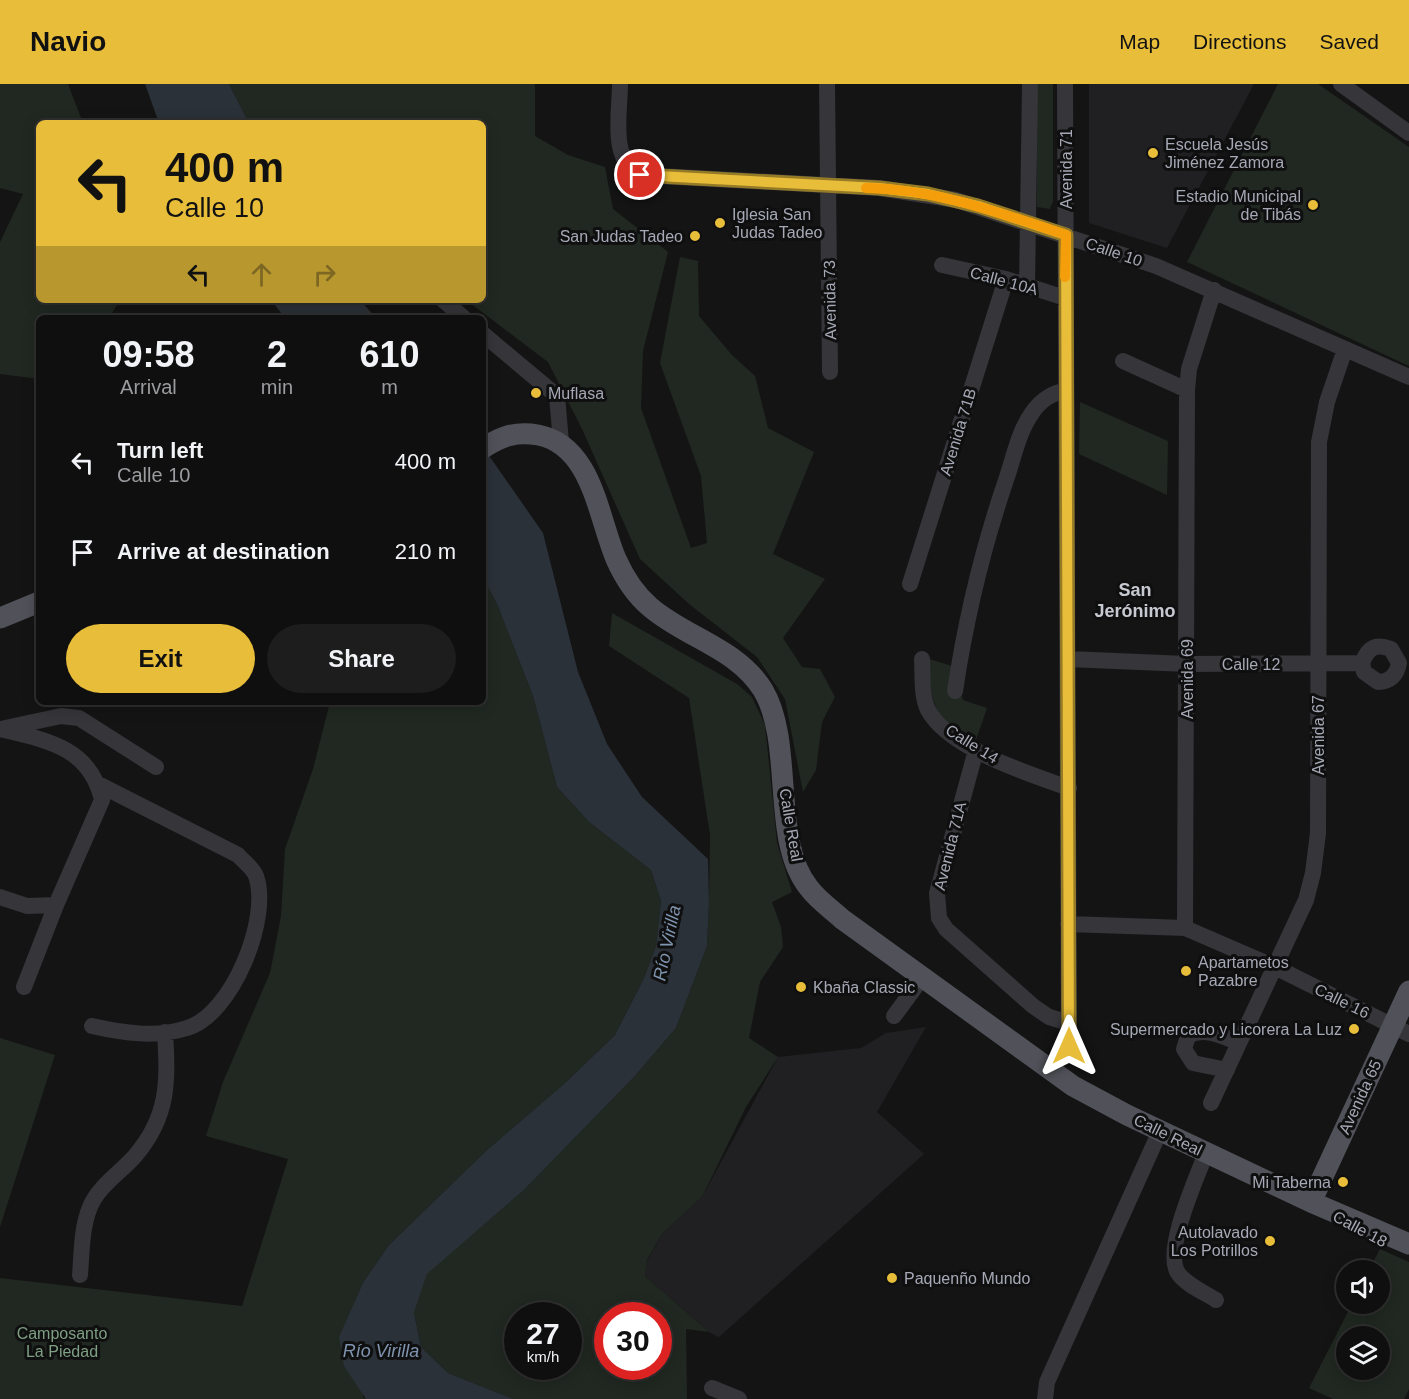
<!DOCTYPE html>
<html lang="en">
<head>
<meta charset="utf-8">
<style>
  :root { --surface:#0f0f10; --page:#1d1d1e; --text:#f1f3f6; --muted:#9b9c9f; --line:#2f2f30; --accent:#e7bd3a }
  body { margin:0; font-family:Helvetica,sans-serif; background:var(--page); color:var(--text); height:100vh; display:flex; flex-direction:column; font-size:22px; white-space:nowrap }
  * { box-sizing:border-box; margin:0 }
  p { font-size:20px; color:var(--muted) }
  .icon { flex:none; width:33px; height:33px; fill:none; stroke:currentColor; stroke-width:2; stroke-linecap:round; stroke-linejoin:round }
  .map { position:relative; flex:1; overflow:hidden }
  .drawer { position:absolute; left:36px; top:231px; width:450px; height:390px; display:flex; flex-direction:column; background:var(--surface); border-radius:9px; box-shadow:0 3px 15px #0003,0 0 0 2px var(--line) }
  .drawer>* { flex:none }
  .top-card { position:absolute; left:36px; top:36px; width:450px; height:183px; border-radius:9px; box-shadow:0 3px 15px #0003,0 0 0 2px var(--line); background:#e7bd3a; color:#111; overflow:hidden }
  .fabs { position:absolute; left:1336px; top:1176px; display:grid; gap:12px }
  .fabs a { display:grid; place-items:center; width:54px; height:54px; border-radius:50%; background:var(--surface); box-shadow:0 3px 15px #0003,0 0 0 2px var(--line); font-size:30px }
  .speed { position:absolute; left:504px; top:1218px; display:flex; gap:12px; font-size:30px; font-weight:700; text-align:center }
  .speed>* { display:grid; place-content:center; width:78px; height:78px; border-radius:50%; background:var(--surface); box-shadow:0 3px 15px #0003,0 0 0 2px var(--line); line-height:1 }
  .speed small { font-size:15px; font-weight:400 }
  .speed .limit { border:9px solid #d22; background:#fff; color:#111 }
  .pin { position:absolute; display:grid; place-items:center; width:51px; height:51px; color:#fff; margin:-26px; border:3px solid #fff; border-radius:50%; box-shadow:0 2px 6px #0007 }
  .me { position:absolute; width:66px; margin:-33px; rotate:0deg; stroke-linejoin:round; filter:drop-shadow(0 0 4px #0008) }
  .turn { display:flex; align-items:center; gap:21px; height:126px; padding:0 30px; font-size:27px }
  .turn .icon { width:78px; height:78px; stroke-width:2.5 }
  .turn b { display:block; font-size:42px; line-height:51px }
  .lanes { display:flex; align-items:center; height:57px; padding:0 30px; background:#0003; justify-content:center; gap:30px; direction:ltr }
  .lanes .off { opacity:.35 }
  .eta { display:flex; justify-content:space-evenly; align-items:center; height:102px; text-align:center }
  .eta b { font-size:36px; font-weight:800; line-height:42px }
  .primary-button { display:flex; gap:12px; margin-top:auto; padding:12px 30px }
  .primary-button a { flex:1; height:69px; border-radius:36px; background:var(--accent); color:#111; font-size:24px; font-weight:800; line-height:69px; text-align:center }
  .primary-button a+a { background:var(--page); color:var(--text) }
  ul { padding:0; list-style:none }
  li { display:flex; align-items:center; gap:18px; height:90px; padding:0 30px }
  li div { flex:1 }
  li b { display:block; font-size:22px }
  li em { font-style:normal }
  header { display:flex; align-items:center; gap:36px; box-sizing:border-box; height:84px; padding:0 30px; background:var(--accent); color:#111 }
  header strong { font-size:28px }
  nav { display:flex; gap:33px; margin-inline-start:auto; font-size:21px }
  .map>svg:first-child { display:block }
  .built { fill:#202022 }
  .green { fill:#202821; fill-rule:evenodd }
  .water { fill:#2b3138 }
  .lines { fill:none; stroke-linecap:round; stroke-linejoin:round }
  .minor { stroke:#35353a; stroke-width:16 }
  .major { stroke:#515259; stroke-width:21 }
  .route-casing { stroke:#967b26; stroke-width:15 }
  .route { stroke:#e7bd3a; stroke-width:10 }
  .slow { stroke:#f59e0b; stroke-width:10 }
  .poi-dot { fill:#e7bd3a; stroke:#0f0f10; stroke-width:2 }
  .labels { text-anchor:middle; dominant-baseline:central; stroke-width:6; stroke-linejoin:round; paint-order:stroke }
  .poi-label { font-size:16px; fill:#a6a9b5; stroke:#0f0f10; text-anchor:start }
  .street-label { font-size:16px; fill:#a6a9b5; stroke:#0f0f10 }
  .park-label { font-size:16px; fill:#7e9f83; stroke:#0f0f10 }
  .neighbourhood-label { font-size:18px; font-weight:bold; fill:#c7c9d1; stroke:#0f0f10 }
  .water-label { font-size:18px; font-style:italic; fill:#7f94ae; stroke:#0f0f10 }
</style>
</head>
<body>
<header>
<strong>Navio</strong>
<nav><a>Map</a><a>Directions</a><a>Saved</a></nav>
</header>
<div class="map">
<svg width="1409" height="1315" viewBox="0 0 1409 1315">
  <rect width="100%" height="100%" fill="#141415"/>
  <path class="built" d="M1089,0H1254L1167,164L1089,139Z
    M926,943L877,1028L924,1070L719,1253L709,1248L645,1192L647,1177L662,1150L702,1113L778,973L861,964L886,949Z"/>
  <path class="green" d="M0,0H68L83,39H39V216H120L109,234H39V295L0,290V158L23,110L0,104Z
    M229,0H535V52L568,71L605,83L613,125L668,168L643,267L641,324L691,464L707,459L701,392L660,279L680,173L698,177L699,232L732,271L755,292L768,344L814,368L773,470L825,495L783,554L802,583L820,585L835,613L822,638L816,686L803,708L785,615L757,573L689,520L640,475L582,345L548,278L466,216H483V39H249Z
    M1037,0H1053V117L1050,125L1037,123Z
    M1278,0H1318L1409,63V282L1187,178Z
    M1080,318L1168,357L1167,411L1079,370Z
    M483,494L497,520L533,612L557,703L589,738L651,786L661,817L656,862L644,894L615,951L565,999L487,1066L389,1161L364,1197L363,1313L366,1315H0V1194L242,1222L288,1075L206,1052L223,998L270,889L281,832L285,765L313,685L330,618H483Z
    M612,529L737,600L752,613L765,641L777,759L792,808L772,818L781,843L783,863L760,898L749,954L778,973L746,1023L702,1113L662,1150L647,1176L645,1192L709,1248L686,1245L687,1315H513L448,1289L421,1263L414,1229L427,1189L524,1106L634,993L676,944L707,862L709,818L710,751L689,614L609,562ZM518,1232H568V1282H518ZM608,1232H658V1282H608Z
    M926,574L952,582L963,616L987,624L975,659C930,629 934,625 926,574Z
    M0,954L55,971L0,1143Z
    M1380,1165L1409,1178V1305L1404,1315H1333L1309,1304L1352,1220H1380V1186H1369ZM1347,1252H1380V1286H1347Z"/>
  <path class="water" d="M145,0H229L249,39H159Z
    M271,216H360L376,234H285Z
    M483,363L543,449L578,588L607,660L642,713L708,775L709,818L707,862L676,944L634,993L524,1106L427,1190L414,1229L421,1263L448,1289L513,1315H366L344,1282L339,1253L364,1197L389,1161L487,1066L565,999L615,951L644,894L656,862L661,817L651,786L589,738L557,703L533,612L497,520L483,494Z"/>
  <g class="lines">
    <path class="minor" d="M620,0C620,29 609,77 641,91L879,104L956,116L1156,182L1409,293
      M827,0L830,288
      M1065,0L1069,962
      M1341,0L1409,49
      M942,181L1006,195L1065,214
      M1027,202L1030,0
      M443,216L464,234
      M483,250L557,312L561,358
      M1123,277L1187,306
      M910,500L1006,195
      M922,575C923,591 921,612 928,626C949,665 1030,690 1069,704
      M1068,575L1187,580L1362,579L1364,588L1378,598C1390,598 1397,591 1399,579L1391,565C1375,559 1368,564 1362,579
      M955,607C966,533 983,463 1007,393C1014,372 1019,347 1032,329C1039,318 1052,308 1066,307
      M5,644L61,632L79,634L156,683
      M0,645C46,656 90,663 102,716L56,821L27,822L0,813
      M976,666L937,809L939,834L946,845L1033,922L1049,933L1069,939
      M1068,840L1185,844L1275,883L1409,950
      M1185,844L1187,306L1189,285L1214,206
      M24,903L56,821
      M894,932L922,894
      M92,942C123,949 156,954 187,944C232,931 271,834 256,792C253,784 243,777 238,771L98,700
      M1227,986L1193,979L1184,965L1188,952C1204,942 1224,953 1239,959
      M1211,1019L1306,816L1313,789L1318,749L1319,358L1327,318L1345,265
      M1206,1069C1197,1093 1163,1167 1178,1189C1186,1201 1204,1208 1216,1216
      M80,1191C82,1167 81,1137 94,1115C104,1098 122,1087 135,1072C169,1032 168,998 165,948
      M712,1304L739,1315
      M1045,1315L1047,1298L1160,1047"/>
    <path class="major" d="M483,364C502,352 516,347 538,351C592,361 598,433 616,475C624,493 636,511 650,523C686,554 737,564 763,606C795,660 770,756 809,804C818,816 831,825 842,835L1073,1002L1127,1031L1311,1118L1409,1160
      M0,534L39,518
      M1311,1118L1409,907"/>
  </g>
  <g class="lines">
    <defs>
      <path id="route" d="M640,91L879,104L928,110L978,122L1066,151L1069,962"/>
    </defs>
    <use href="#route" class="route-casing"/>
    <use href="#route" class="route"/>
    <path class="slow" d="M866,104C936,105 1000,129 1066,151L1065,193"/>
  </g>
  <g class="poi-dot">
    <circle cx="1153" cy="69" r="6"/>
    <circle cx="1313" cy="121" r="6"/>
    <circle cx="720" cy="139" r="6"/>
    <circle cx="695" cy="152" r="6"/>
    <circle cx="536" cy="309" r="6"/>
    <circle cx="1186" cy="887" r="6"/>
    <circle cx="801" cy="903" r="6"/>
    <circle cx="1354" cy="945" r="6"/>
    <circle cx="1343" cy="1098" r="6"/>
    <circle cx="1270" cy="1157" r="6"/>
    <circle cx="892" cy="1194" r="6"/>
  </g>
  <g class="labels">
    <g class="poi-label">
      <text x="1165" y="60">Escuela Jesús<tspan x="1165" dy="18">Jiménez Zamora</tspan></text>
      <text x="1301" y="112" text-anchor="end">Estadio Municipal<tspan x="1301" dy="18">de Tibás</tspan></text>
      <text x="732" y="130">Iglesia San<tspan x="732" dy="18">Judas Tadeo</tspan></text>
      <text x="683" y="152" text-anchor="end">San Judas Tadeo</text>
      <text x="548" y="309">Muflasa</text>
      <text x="1198" y="878">Apartametos<tspan x="1198" dy="18">Pazabre</tspan></text>
      <text x="813" y="903">Kbaña Classic</text>
      <text x="1342" y="945" text-anchor="end">Supermercado y Licorera La Luz</text>
      <text x="1331" y="1098" text-anchor="end">Mi Taberna</text>
      <text x="1258" y="1148" text-anchor="end">Autolavado<tspan x="1258" dy="18">Los Potrillos</tspan></text>
      <text x="904" y="1194">Paquenño Mundo</text>
    </g>
    <g class="street-label">
      <text transform="translate(1066 85) rotate(-90)">Avenida 71</text>
      <text transform="translate(1114 168) rotate(19)">Calle 10</text>
      <text transform="translate(1004 197) rotate(15)">Calle 10A</text>
      <text transform="translate(830 216) rotate(-91)">Avenida 73</text>
      <text transform="translate(958 348) rotate(-73)">Avenida 71B</text>
      <text x="1251" y="580">Calle 12</text>
      <text transform="translate(1187 595) rotate(-90)">Avenida 69</text>
      <text transform="translate(1318 651) rotate(-90)">Avenida 67</text>
      <text transform="translate(972 660) rotate(32)">Calle 14</text>
      <text transform="translate(791 741) rotate(80)">Calle Real</text>
      <text transform="translate(950 762) rotate(-76)">Avenida 71A</text>
      <text transform="translate(1342 917) rotate(26)">Calle 16</text>
      <text transform="translate(1360 1013) rotate(-65)">Avenida 65</text>
      <text transform="translate(1168 1051) rotate(26)">Calle Real</text>
      <text transform="translate(1360 1145) rotate(28)">Calle 18</text>
    </g>
    <g class="park-label">
      <text x="62" y="1249">Camposanto<tspan x="62" dy="18">La Piedad</tspan></text>
    </g>
    <g class="neighbourhood-label">
      <text x="1135" y="506">San<tspan x="1135" dy="21">Jerónimo</tspan></text>
    </g>
    <g class="water-label">
      <text transform="translate(667 859) rotate(-78)">Río Virilla</text>
      <text x="381" y="1267">Río Virilla</text>
    </g>
  </g>
</svg>
<div class="fabs">
<a><svg class="icon" aria-label="sound" viewBox="0 0 24 24"><path d="M4 9h4l5-4v14l-5-4H4zM17 9q2 3 0 6"/></svg></a>
<a><svg class="icon" aria-label="layers" viewBox="0 0 24 24"><path d="M12 4l9 5-9 5-9-5zM3 14l9 5 9-5"/></svg></a>
</div>
<div class="speed"><div>27<small>km/h</small></div><div class="limit">30</div></div>
<div class="pin" style="left:640px;top:91px;background:#d93025"><svg class="icon" aria-label="arrive" viewBox="0 0 24 24"><path d="M6 21V4h12l-3 4 3 4H6"/></svg></div>
<svg class="me" style="left:1069px;top:962px" viewBox="-20 -20 40 40"><path d="M0-17L14 15 0 8-14 15z" fill="#e7bd3a" stroke="#fff" stroke-width="4"/></svg>
<div class="top-card">
<div class="turn"><svg class="icon" aria-label="left" viewBox="0 0 24 24"><path d="M17 20v-9H6M10 6l-5 5 5 5"/></svg><div><b>400 m</b>Calle 10</div></div>
<div class="lanes"><svg class="icon" aria-label="left" viewBox="0 0 24 24"><path d="M17 20v-9H6M10 6l-5 5 5 5"/></svg><svg class="icon off" aria-label="ahead" viewBox="0 0 24 24"><path d="M12 20V5M6 11l6-6 6 6"/></svg><svg class="icon off" aria-label="right" viewBox="0 0 24 24"><path d="M7 20v-9h11M14 6l5 5-5 5"/></svg></div>
</div>
<section class="drawer">
<div class="eta">
<div><b>09:58</b><p>Arrival</p></div>
<div><b>2</b><p>min</p></div>
<div><b>610</b><p>m</p></div>
</div>
<ul>
<li><svg class="icon" aria-label="left" viewBox="0 0 24 24"><path d="M17 20v-9H6M10 6l-5 5 5 5"/></svg><div><b>Turn left</b><p>Calle 10</p></div><em>400 m</em></li>
<li><svg class="icon" aria-label="arrive" viewBox="0 0 24 24"><path d="M6 21V4h12l-3 4 3 4H6"/></svg><div><b>Arrive at destination</b></div><em>210 m</em></li>
</ul>
<div class="primary-button"><a>Exit</a><a>Share</a></div>
</section>
</div>
</body>
</html>
